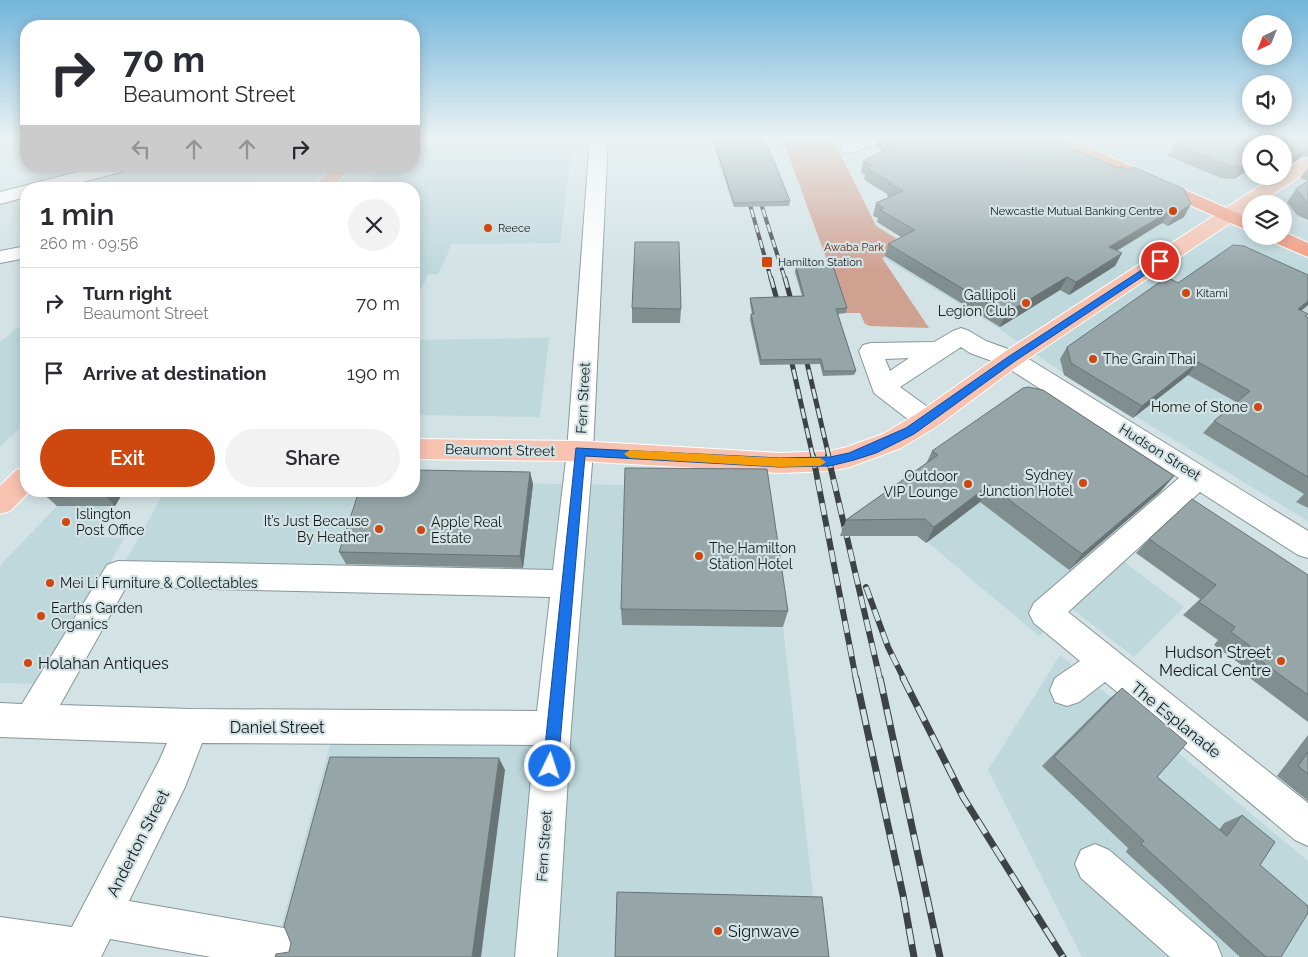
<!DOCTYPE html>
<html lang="en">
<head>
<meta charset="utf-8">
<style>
  :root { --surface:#fff; --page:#f2f2f3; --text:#2b2b33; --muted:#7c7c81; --line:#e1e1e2; --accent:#cf480f }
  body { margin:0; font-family:Raleway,sans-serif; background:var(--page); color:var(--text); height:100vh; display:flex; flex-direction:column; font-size:19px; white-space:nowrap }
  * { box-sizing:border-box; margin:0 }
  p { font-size:16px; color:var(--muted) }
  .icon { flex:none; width:28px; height:28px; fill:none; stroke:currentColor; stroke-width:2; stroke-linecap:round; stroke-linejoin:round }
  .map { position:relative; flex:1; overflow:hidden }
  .details { position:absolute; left:20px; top:182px; width:400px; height:315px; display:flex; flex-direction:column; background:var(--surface); border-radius:20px; box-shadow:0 2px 12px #0003 }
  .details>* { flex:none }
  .banner { position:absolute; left:20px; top:20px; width:400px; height:152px; border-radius:20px; box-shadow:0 2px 12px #0003; background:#fff; color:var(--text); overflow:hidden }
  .needle { width:32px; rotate:223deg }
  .buttons { position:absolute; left:1242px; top:15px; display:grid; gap:10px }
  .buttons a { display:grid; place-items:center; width:50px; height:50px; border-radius:50%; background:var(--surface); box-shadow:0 2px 12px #0003; font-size:25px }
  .pin { position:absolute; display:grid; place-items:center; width:42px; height:42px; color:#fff; margin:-21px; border:2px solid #fff; border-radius:50%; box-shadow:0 1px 5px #0007 }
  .me { position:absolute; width:55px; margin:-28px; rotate:4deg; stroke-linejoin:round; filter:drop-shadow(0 0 4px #0008) }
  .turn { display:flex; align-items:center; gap:18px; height:105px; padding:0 20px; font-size:22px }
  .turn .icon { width:65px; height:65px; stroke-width:2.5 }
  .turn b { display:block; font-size:35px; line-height:42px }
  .lanes { display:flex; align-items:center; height:48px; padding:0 20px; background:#0003; justify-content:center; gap:25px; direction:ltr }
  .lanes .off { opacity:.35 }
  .round { display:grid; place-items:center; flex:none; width:52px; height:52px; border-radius:26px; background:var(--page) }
  .headline { display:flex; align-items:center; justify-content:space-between; height:85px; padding:0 20px }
  h1 { font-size:30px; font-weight:600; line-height:38px }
  .action { display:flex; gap:10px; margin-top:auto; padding:10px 20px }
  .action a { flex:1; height:58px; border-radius:30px; background:var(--accent); color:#fff; font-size:20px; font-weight:600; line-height:58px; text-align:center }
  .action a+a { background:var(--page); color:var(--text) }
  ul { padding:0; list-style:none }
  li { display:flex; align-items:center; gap:15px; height:70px; padding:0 20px; border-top:1px solid var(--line) }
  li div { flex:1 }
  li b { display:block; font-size:19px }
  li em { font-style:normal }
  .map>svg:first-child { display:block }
  .built { fill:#bed8dc; fill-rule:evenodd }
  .green { fill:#d0a091 }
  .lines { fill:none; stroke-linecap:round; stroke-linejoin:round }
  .minor-casing { stroke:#869699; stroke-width:2 }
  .major-casing { stroke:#fff; stroke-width:2 }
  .highway-casing { stroke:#fff; stroke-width:2 }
  .minor { fill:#fff; fill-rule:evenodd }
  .major { fill:#f7c2b0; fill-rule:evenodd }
  .highway { fill:#f2997c; fill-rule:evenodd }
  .rail-far3-casing { stroke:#3b4344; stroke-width:4 }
  .rail-far2-casing { stroke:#3b4344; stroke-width:5 }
  .rail-far1-casing { stroke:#3b4344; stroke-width:6 }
  .rail-casing { stroke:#3b4344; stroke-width:7 }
  .rail-far3 { stroke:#d2e2e5; stroke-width:2.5; stroke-dasharray:8; stroke-linecap:butt }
  .rail-far2 { stroke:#d2e2e5; stroke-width:3; stroke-dasharray:10; stroke-linecap:butt }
  .rail-far1 { stroke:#d2e2e5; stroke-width:4.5; stroke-dasharray:12; stroke-linecap:butt }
  .rail { stroke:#d2e2e5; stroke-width:5; stroke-dasharray:16; stroke-linecap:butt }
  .wall { fill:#808e90 }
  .shaded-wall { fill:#687476 }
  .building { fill:#95a5a8; stroke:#687476 }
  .route { fill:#1a73e8; stroke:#114b97 }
  .slow { fill:#f59e0b }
  .poi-dot { fill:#cf480f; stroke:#d2e2e5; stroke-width:2 }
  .labels { text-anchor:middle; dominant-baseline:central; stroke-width:4.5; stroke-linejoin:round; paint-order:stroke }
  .far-poi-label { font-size:11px; fill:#151b1c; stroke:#d2e2e5; text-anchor:start }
  .far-park-label { font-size:11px; fill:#6c2204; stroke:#d2e2e5 }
  .poi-label { font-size:14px; fill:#151b1c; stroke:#d2e2e5; text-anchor:start }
  .street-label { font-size:14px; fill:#151b1c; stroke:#d2e2e5 }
  .near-poi-label { font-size:16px; fill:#151b1c; stroke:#d2e2e5; text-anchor:start }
  .near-street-label { font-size:16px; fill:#151b1c; stroke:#d2e2e5 }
</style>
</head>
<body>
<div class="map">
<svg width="1308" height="957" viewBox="0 0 1308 957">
  <rect width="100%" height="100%" fill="#d2e2e5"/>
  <path class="built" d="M414,137H573L560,243L452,244L438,274H428L414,305V189H361L382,166H414Z
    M1118,137H1308V521L1059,370L997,327L882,257ZM1251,144H1284V176H1251ZM1251,204H1284V236H1251Z
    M26,321V422L0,447V342Z
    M549,338L540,417L414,415V340Z
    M1033,408L1181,507L1123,561L1184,607L1134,657L1072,609L1039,636L913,530Z
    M414,482L764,487L783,627L820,957H273L332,738L549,747L562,574L126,569L127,558L165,491H414Z
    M57,506H115L97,537L124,538L45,684L0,683V566Z
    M1060,655L1308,861V957H1082L988,770Z"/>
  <path class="green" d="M782,137H832L876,226L907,245L882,258L929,328L870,326L865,324L860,313H846Z"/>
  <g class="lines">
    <defs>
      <path id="minor" d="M590,137H608L593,451L571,728L557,957H515L534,745L202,743L185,787L129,901L284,928L299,934L305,949L303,957H211L110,939L101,957H0V917L72,927L159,761L167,743L0,737V703L22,704L107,565L118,561L553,570L567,451ZM126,587L550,597L537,711L191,709L60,705Z
        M862,137H886L883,141L855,152L849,153L843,152L840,148L843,144Z
        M100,166H131L128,170L57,189H26V197L0,204V192Z
        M26,246V258L0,263V251Z
        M961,328L969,331L986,341L1019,353L1308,531V558L1298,555L1200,492L1068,612L1308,803V846L1295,840L1105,682L1079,702L1067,706L1055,702L1050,690L1055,678L1080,661L1034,623L1029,613L1034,603L1179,478L1003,365L970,353L961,347L900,387L936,413L940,420L936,427L927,429L918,427L874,393L859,351L863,345L871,343L934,342L953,331ZM909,358L890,371L885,359Z
        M1095,844L1109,850L1216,942L1222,957H1170L1081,878L1075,864L1081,850Z"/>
      <path id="major" d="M1308,158V171L1259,204H1251V209L1019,365L936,427L901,448L850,467L830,471L780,473L580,461L414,459V439L580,441L780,453L830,451L847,447L883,434L918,413L1003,353L1275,176H1284V171L1302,159Z
        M333,166H352L331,189H311Z
        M26,467V491H30L10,511L0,514V486L16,470Z"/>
      <path id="highway" d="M1042,137H1065L1251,219V232L1045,141Z
        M1284,232L1308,243V257L1268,240L1265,236H1284Z"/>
    </defs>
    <use href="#minor" class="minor-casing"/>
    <use href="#major" class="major-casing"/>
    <use href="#highway" class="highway-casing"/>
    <use href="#minor" class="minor"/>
    <use href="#major" class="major"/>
    <use href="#highway" class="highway"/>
    <defs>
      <path id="rail-far3" d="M747,194L771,279
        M758,194L785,279"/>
      <path id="rail-far2" d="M771,278L780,311
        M785,278L794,311
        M789,350L813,457
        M804,350L829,457"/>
      <path id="rail-far1" d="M813,456L856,679
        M828,456L880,679
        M866,587L888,647L904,679"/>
      <path id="rail" d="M856,678L903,895L914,957
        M880,678L940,957
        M903,678L963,797L1063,957"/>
    </defs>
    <use href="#rail-far3" class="rail-far3-casing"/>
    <use href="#rail-far2" class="rail-far2-casing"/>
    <use href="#rail-far1" class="rail-far1-casing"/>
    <use href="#rail" class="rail-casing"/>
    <use href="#rail-far3" class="rail-far3"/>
    <use href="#rail-far2" class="rail-far2"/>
    <use href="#rail-far1" class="rail-far1"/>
    <use href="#rail" class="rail"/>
  </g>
  <path class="wall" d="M712,137H762L790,201L789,206L734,207L712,139Z
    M877,137H896L900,139L908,140L910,139L903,137H1062L1059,144L1184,217L1168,226L1162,223L1117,251L1122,253L1115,266L1069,295L1060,290L1000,327L885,256L888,244L901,237L877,222L878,218L873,216L876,203L889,197L887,196V194L866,181V180L864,179L865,175L861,173L863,161L884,151L875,146Z
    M1069,137H1080L1075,139Z
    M1308,137V157H1301L1284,170V144H1251V168L1234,179L1221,178L1168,156L1175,144Z
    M1308,168V220L1297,215L1287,202L1296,189L1308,181L1300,178Z
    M796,267L847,308L846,313L838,314L856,371L854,375L823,376L820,364L760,365L750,319L751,314H752L750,303V298L802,296L795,272Z
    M1308,275V305L1301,311L1308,318V508L1296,502L1304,494L1203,433L1214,421L1236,402L1188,375L1133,418L1064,375L1060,359L1067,347L1178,283Z
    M632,308L681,309L680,323H632Z
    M932,451L1174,476L1160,492L1069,570L980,502L926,543L917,536H840L846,520L926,464Z
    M530,472L533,484L523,568L346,564L339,552Z
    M124,491L115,506H57L47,497Z
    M1149,539L1308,575V722L1243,673L1247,669L1214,645L1218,640L1183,615L1200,599L1136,553Z
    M621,609L788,611L783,627L622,625Z
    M1122,688L1157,777L1219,830L1224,823L1242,815L1260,865L1281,957H1240L1126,852L1128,848L1042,766L1109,699Z
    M1308,735V801L1277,776Z"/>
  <path class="shaded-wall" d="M1062,137L1057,148L1054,141Z
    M1308,146V148L1301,157L1284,170L1291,159Z
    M1251,161V168L1234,179L1242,166Z
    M1191,204L1184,217L1168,226L1176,214Z
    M1170,211L1162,223L1102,259L1109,247Z
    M1122,253L1115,266L1069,295L1076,282Z
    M1067,277L1060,290L1000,327L1005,314Z
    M1308,301V305L1287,322L1298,309Z
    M1198,362L1188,375L1133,418L1142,406Z
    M530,472L533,484L523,568L520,556Z
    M1174,476L1160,492L1069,570L1082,554Z
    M989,485L980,502L926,543L934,527Z
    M109,491H124L115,506L106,496Z
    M499,758L505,770L481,957H472Z"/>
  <path class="building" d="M713,137H762L774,161L790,201L734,203Z
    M883,137H896L900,139L908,140L915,138V137H1062L1054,141L1118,168L1122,167L1129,170L1134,167L1184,189L1191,204L1176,214L1170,211L1109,247L1122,253L1076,282L1067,277L1005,314L888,244L915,230L880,210L884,208L876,203L903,191L890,184L892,183L869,169H870L867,167L872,165L863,161L897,144Z
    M1187,137H1308V146L1291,159L1284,156V144H1251V161L1242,166H1229L1175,144Z
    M1308,181V203L1307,202L1296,189Z
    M635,242H679L681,309L632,308Z
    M1233,245L1244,246L1308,275V301L1298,309L1308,314L1305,316L1308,318V477L1214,421L1250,391L1198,362L1142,406L1071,363L1067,347L1167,277L1178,283Z
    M833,266L847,308L836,309L856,371H824L821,359L761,360L751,314H754L750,298L804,296L796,267Z
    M1028,387L1043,390L1174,476L1082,554L989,485L934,527L925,519L846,520L938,455L932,451L1023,388Z
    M625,468L767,469L788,611L621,609Z
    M414,470L530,472L520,556L339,552L359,491H414Z
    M53,491H109L106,496L47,497Z
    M1192,499L1308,575V695L1261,661L1265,657L1231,632L1235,627L1199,602L1216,585L1149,539Z
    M1122,688L1187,743L1157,777L1227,836L1242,815L1275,842L1260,865L1308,906V913L1281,957H1266L1141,844L1144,841L1054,757Z
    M1308,752V774L1298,766Z
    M330,757L499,758L472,957H275L276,954L289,952L291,943L284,926Z
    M617,892L822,897L829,957H615Z"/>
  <linearGradient id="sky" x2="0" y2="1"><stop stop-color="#73b5da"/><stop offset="0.51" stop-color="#ebf2f3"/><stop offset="1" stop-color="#ebf2f3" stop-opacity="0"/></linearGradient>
  <rect width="1308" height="271" fill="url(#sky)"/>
  <path class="route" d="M1160,258L1164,261L1163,263L1015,361L914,434L876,453L854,460L830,466L780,467L585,456L558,766L556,772L550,774L545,772L543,766L576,448L780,458L830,457L849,453L906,428L1008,357Z"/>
  <path class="slow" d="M630,450L780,458H820L826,462L820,466L780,467L630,458L624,454Z"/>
  <g class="poi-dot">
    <circle cx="1173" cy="211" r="5"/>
    <circle cx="488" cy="228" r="5"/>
    <rect x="761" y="256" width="12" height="12" rx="2.5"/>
    <circle cx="1186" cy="293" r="5"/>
    <circle cx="1026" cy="303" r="5"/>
    <circle cx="1093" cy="359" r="5"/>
    <circle cx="1258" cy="407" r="5"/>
    <circle cx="1083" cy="483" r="5"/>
    <circle cx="968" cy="484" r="5"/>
    <circle cx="66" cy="522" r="5"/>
    <circle cx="379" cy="529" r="5"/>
    <circle cx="421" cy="530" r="5"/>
    <circle cx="699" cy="556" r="5"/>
    <circle cx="50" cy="583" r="5"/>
    <circle cx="41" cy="616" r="5"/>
    <circle cx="1281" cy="661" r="5"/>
    <circle cx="28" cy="663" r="5"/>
    <circle cx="718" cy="931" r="5"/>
  </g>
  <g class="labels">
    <g class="far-poi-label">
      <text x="1163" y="211" text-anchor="end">Newcastle Mutual Banking Centre</text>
      <text x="498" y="228">Reece</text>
      <text x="778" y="262">Hamilton Station</text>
      <text x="1196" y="293">Kitami</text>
    </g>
    <g class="far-park-label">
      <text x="854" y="247">Awaba Park</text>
    </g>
    <g class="poi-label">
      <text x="1016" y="295" text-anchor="end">Gallipoli<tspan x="1016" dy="16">Legion Club</tspan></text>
      <text x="1103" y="359">The Grain Thai</text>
      <text x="1248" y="407" text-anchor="end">Home of Stone</text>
      <text x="1073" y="475" text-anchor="end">Sydney<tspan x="1073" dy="16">Junction Hotel</tspan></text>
      <text x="958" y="476" text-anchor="end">Outdoor<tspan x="958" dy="16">VIP Lounge</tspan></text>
      <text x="76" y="514">Islington<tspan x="76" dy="16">Post Office</tspan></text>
      <text x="369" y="521" text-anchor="end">It’s Just Because<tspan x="369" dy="16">By Heather</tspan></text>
      <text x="431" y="522">Apple Real<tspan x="431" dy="16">Estate</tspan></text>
      <text x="709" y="548">The Hamilton<tspan x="709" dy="16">Station Hotel</tspan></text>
      <text x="60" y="583">Mei Li Furniture &amp; Collectables</text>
      <text x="51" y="608">Earths Garden<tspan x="51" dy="16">Organics</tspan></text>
    </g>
    <g class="street-label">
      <text transform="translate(583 398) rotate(-87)">Fern Street</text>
      <text transform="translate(500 450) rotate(1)">Beaumont Street</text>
      <text transform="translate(1160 452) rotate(32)">Hudson Street</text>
      <text transform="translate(544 846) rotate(-86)">Fern Street</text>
    </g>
    <g class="near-poi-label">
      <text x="1271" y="652" text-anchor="end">Hudson Street<tspan x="1271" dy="18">Medical Centre</tspan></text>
      <text x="38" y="663">Holahan Antiques</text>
      <text x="728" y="931">Signwave</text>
    </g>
    <g class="near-street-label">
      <text transform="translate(1176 720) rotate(39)">The Esplanade</text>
      <text x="277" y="727">Daniel Street</text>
      <text transform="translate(138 843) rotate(-63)">Anderton Street</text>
    </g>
  </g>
</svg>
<div class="buttons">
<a><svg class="needle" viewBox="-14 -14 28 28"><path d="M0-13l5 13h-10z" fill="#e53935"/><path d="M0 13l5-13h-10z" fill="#7c7c81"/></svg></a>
<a><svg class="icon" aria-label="sound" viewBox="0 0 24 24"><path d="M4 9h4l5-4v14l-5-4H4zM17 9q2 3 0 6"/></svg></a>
<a><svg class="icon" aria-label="search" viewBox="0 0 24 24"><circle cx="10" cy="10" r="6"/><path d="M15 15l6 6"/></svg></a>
<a><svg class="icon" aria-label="layers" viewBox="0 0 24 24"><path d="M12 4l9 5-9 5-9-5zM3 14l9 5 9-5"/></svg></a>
</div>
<div class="pin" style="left:1160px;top:261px;background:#d93025"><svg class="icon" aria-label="arrive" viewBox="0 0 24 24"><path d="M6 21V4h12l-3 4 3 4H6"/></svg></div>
<svg class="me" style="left:550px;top:766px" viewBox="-20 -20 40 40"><circle r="17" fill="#1a73e8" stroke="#fff" stroke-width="3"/><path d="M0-11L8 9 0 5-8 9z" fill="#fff"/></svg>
<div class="banner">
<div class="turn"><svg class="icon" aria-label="right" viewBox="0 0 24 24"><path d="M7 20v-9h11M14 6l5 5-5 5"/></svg><div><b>70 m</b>Beaumont Street</div></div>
<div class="lanes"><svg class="icon off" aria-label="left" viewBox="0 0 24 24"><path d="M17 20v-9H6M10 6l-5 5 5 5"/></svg><svg class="icon off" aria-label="ahead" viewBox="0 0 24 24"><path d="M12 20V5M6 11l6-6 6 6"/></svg><svg class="icon off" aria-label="ahead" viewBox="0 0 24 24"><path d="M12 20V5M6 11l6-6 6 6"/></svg><svg class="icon" aria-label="right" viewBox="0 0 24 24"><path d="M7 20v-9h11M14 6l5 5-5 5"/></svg></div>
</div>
<section class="details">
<div class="headline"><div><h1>1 min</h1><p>260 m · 09:56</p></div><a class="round"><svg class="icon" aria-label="close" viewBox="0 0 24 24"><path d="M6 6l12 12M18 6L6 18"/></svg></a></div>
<ul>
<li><svg class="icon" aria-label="right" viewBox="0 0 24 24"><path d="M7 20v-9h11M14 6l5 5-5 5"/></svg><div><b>Turn right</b><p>Beaumont Street</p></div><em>70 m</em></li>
<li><svg class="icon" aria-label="arrive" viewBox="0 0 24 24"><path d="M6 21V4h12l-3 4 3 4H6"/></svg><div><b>Arrive at destination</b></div><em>190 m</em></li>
</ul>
<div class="action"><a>Exit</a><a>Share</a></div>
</section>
</div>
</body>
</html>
